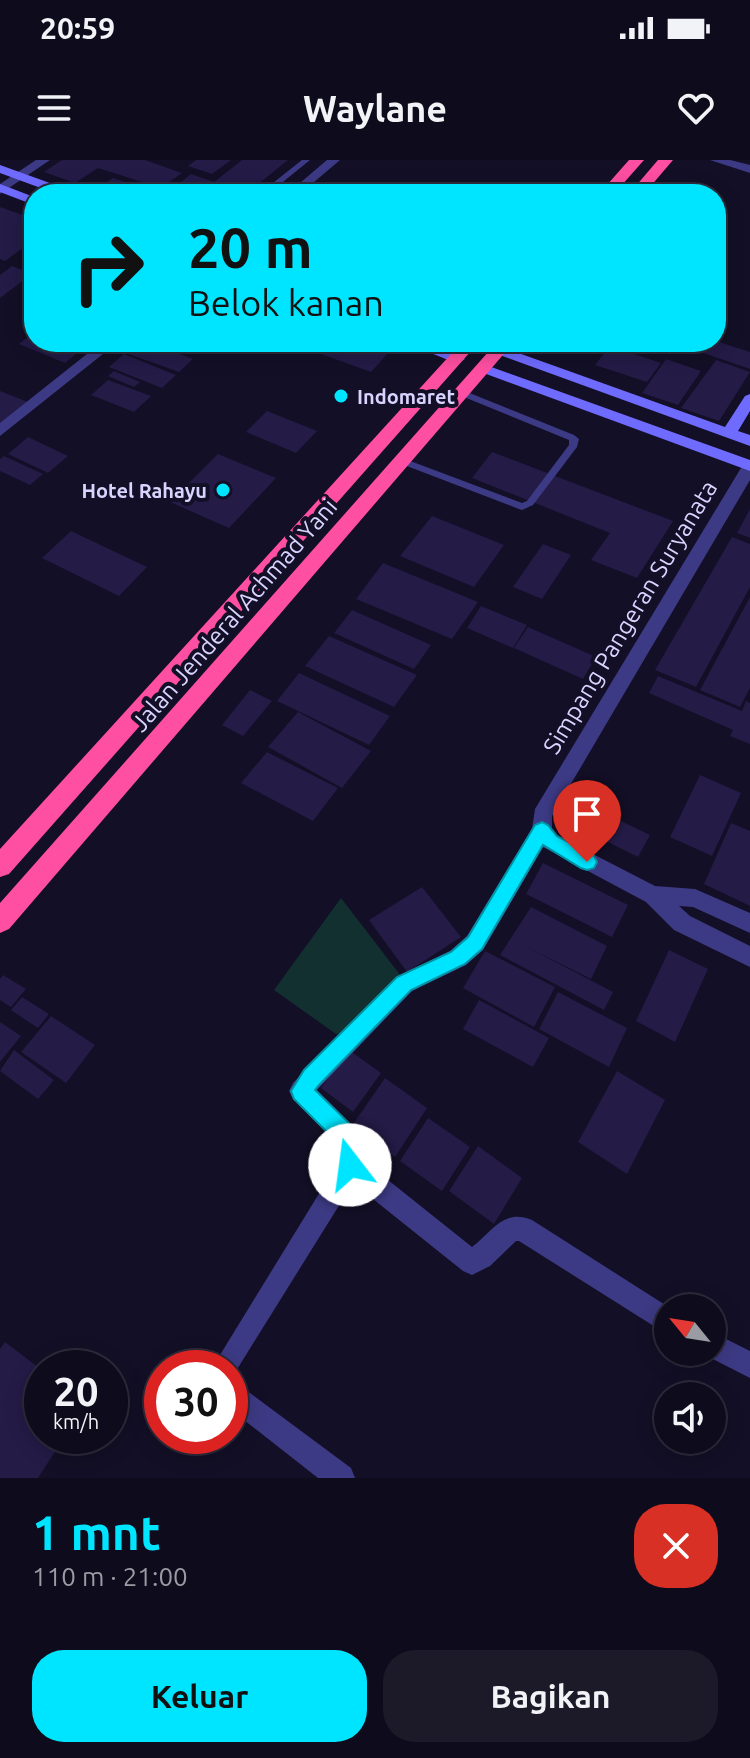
<!DOCTYPE html>
<html lang="id">
<head>
<meta charset="utf-8">
<style>
  :root { --surface:#0e0b1c; --page:#1c1929; --text:#f1f3f6; --muted:#9b9ba3; --line:#2e2b3b; --accent:#00e5ff }
  body { margin:0; font-family:Ubuntu,sans-serif; background:var(--page); color:var(--text); height:100vh; display:flex; flex-direction:column; font-size:30px; white-space:nowrap }
  * { box-sizing:border-box; margin:0 }
  p { font-size:26px; color:var(--muted) }
  .icon { flex:none; width:44px; height:44px; fill:none; stroke:currentColor; stroke-width:2; stroke-linecap:round; stroke-linejoin:round }
  .map { position:relative; height:1318px; overflow:hidden }
  .side { display:flex; flex-direction:column; background:var(--surface); flex:1 }
  .side>* { flex:none }
  .guide { position:absolute; left:24px; top:24px; width:702px; height:168px; border-radius:32px; box-shadow:0 4px 20px #0003,0 0 0 2px var(--line); background:#00e5ff; color:#111; overflow:hidden }
  .needle { width:52px; rotate:300deg }
  .tools { position:absolute; left:654px; top:1134px; display:grid; gap:16px }
  .tools a { display:grid; place-items:center; width:72px; height:72px; border-radius:50%; background:var(--surface); box-shadow:0 4px 20px #0003,0 0 0 2px var(--line); font-size:40px }
  .speed { position:absolute; left:24px; top:1190px; display:flex; gap:16px; font-size:40px; font-weight:700; text-align:center }
  .speed>* { display:grid; place-content:center; width:104px; height:104px; border-radius:50%; background:var(--surface); box-shadow:0 4px 20px #0003,0 0 0 2px var(--line); line-height:1 }
  .speed small { font-size:20px; font-weight:400 }
  .speed .limit { border:12px solid #d22; background:#fff; color:#111 }
  .pin { position:absolute; display:grid; place-items:center; width:68px; height:68px; color:#fff; margin:-82px -34px; border-radius:50% 50% 50% 0; rotate:-45deg; box-shadow:0 0 8px #0007 }
  .pin .icon { rotate:45deg }
  .me { position:absolute; width:88px; margin:-44px; rotate:345deg; stroke-linejoin:round; filter:drop-shadow(0 0 6px #0008) }
  .turn { display:flex; align-items:center; gap:28px; height:168px; padding:0 32px; font-size:36px }
  .turn .icon { width:104px; height:104px; stroke-width:2.5 }
  .turn b { display:block; font-size:56px; line-height:68px }
  .round { display:grid; place-items:center; flex:none; width:84px; height:84px; border-radius:32px; background:var(--page) }
  .headline { display:flex; align-items:center; justify-content:space-between; height:136px; padding:0 32px }
  h1 { font-size:48px; font-weight:600; line-height:60px; color:var(--accent) }
  .button { display:flex; gap:16px; margin-top:auto; padding:16px 32px }
  .button a { flex:1; height:92px; border-radius:32px; background:var(--accent); color:#111; font-size:32px; font-weight:600; line-height:92px; text-align:center }
  .button a+a { background:var(--page); color:var(--text) }
  .status { display:flex; justify-content:space-between; align-items:center; height:56px; padding:0 40px; background:var(--surface); direction:ltr }
  .status svg { height:22px; fill:currentColor }
  header { display:flex; justify-content:space-between; align-items:center; height:104px; padding:0 32px; background:var(--surface); font-size:36px; font-weight:600 }
  .map>svg:first-child { display:block }
  .green { fill:#12302f }
  .building { fill:#241b47 }
  .lines { fill:none; stroke-linecap:round; stroke-linejoin:round }
  .lane { fill:#3d3a85; fill-rule:evenodd }
  .street { fill:#3d3a85; fill-rule:evenodd }
  .secondary { fill:#6f6bff; fill-rule:evenodd }
  .highway { fill:#ff4fa3; fill-rule:evenodd }
  .route { fill:#00e5ff; stroke:#0095a6; stroke-width:2 }
  .poi-dot { fill:#00e5ff; stroke:#130f26; stroke-width:3 }
  .labels { text-anchor:middle; dominant-baseline:central; stroke-width:8; stroke-linejoin:round; paint-order:stroke }
  .far-poi-label { font-size:20px; font-weight:bold; fill:#d9d4ff; stroke:#130f26; text-anchor:start }
  .street-label { font-size:24px; fill:#d9d4ff; stroke:#130f26 }
</style>
</head>
<body>
<div class="status"><b>20:59</b><svg viewBox="0 0 49 12"><path d="M0 12V9h3v3zM5 12V6h3v6zM10 12V3h3v9zM15 12V0h3v12zM26 1h20v11H26zM47 4h2v5h-2z"/></svg></div>
<header><svg class="icon" aria-label="menu" viewBox="0 0 24 24"><path d="M4 6h16M4 12h16M4 18h16"/></svg>Waylane<svg class="icon" aria-label="heart" viewBox="0 0 24 24"><path d="M12 20l-8-8c-3-5 5-10 8-4 3-6 11-1 8 4z"/></svg></header>
<div class="map">
<svg width="750" height="1318" viewBox="0 0 750 1318">
  <rect width="100%" height="100%" fill="#130f26"/>
  <path class="green" d="M341,738L401,816L345,873L336,874L274,830Z"/>
  <path class="building" d="M62,0H145L182,13L161,28L98,8L75,23L44,12Z
    M196,0H231L212,14L188,6Z
    M242,0H288L246,34H184L171,30L191,14L214,22Z
    M113,18L159,33V34H90Z
    M0,47L34,59V80L5,101L0,99Z
    M12,106L32,114L0,138V115Z
    M34,172V182L88,184L65,203L19,184Z
    M716,181L750,192V209L677,184Z
    M138,182H146L193,199L179,212L126,193Z
    M318,182H368L391,190L371,212L310,190Z
    M610,186L661,203L647,222L595,205Z
    M124,194L176,215L162,228L109,207Z
    M666,199L701,211L678,245L642,233Z
    M716,200L750,212L719,261L681,248Z
    M114,211L140,222L134,227L108,216Z
    M108,220L151,236L134,252L91,235Z
    M0,231L28,242L0,267Z
    M267,251L317,271L296,293L246,272Z
    M28,277L68,296L48,313L8,294Z
    M492,292L673,361L637,418L591,400L610,373L472,318Z
    M218,294L276,318L229,368L170,342Z
    M4,296L43,314L30,325L0,311V299Z
    M750,349V378L737,373Z
    M432,356L504,385L474,427L400,396Z
    M71,371L147,407L119,436L42,398Z
    M732,377L750,384V427L696,527L655,510Z
    M543,384L571,395L542,439L513,427Z
    M383,403L478,442L452,479L356,439Z
    M750,437V528L740,547L700,530Z
    M481,446L527,465L513,488L467,468Z
    M352,450L431,485L414,509L334,473Z
    M528,467L596,497L583,519L514,488Z
    M329,476L417,515L394,547L305,506Z
    M299,513L390,556L369,585L277,541Z
    M658,516L742,551L746,541L750,543V584L730,576L733,570L649,533Z
    M250,530L272,541L243,576L222,565Z
    M298,552L371,591L342,628L268,587Z
    M267,592L338,628L313,661L241,623Z
    M700,615L741,633L712,696L670,677Z
    M592,647L650,675L638,697L580,668Z
    M731,663L750,671V746L704,724Z
    M543,703L628,745L612,777L526,734Z
    M422,727L461,777L407,812L369,760Z
    M531,747L607,786L591,819L527,787L613,832L604,850L500,795Z
    M669,790L708,809L675,882L636,861Z
    M485,791L555,827L534,867L463,828Z
    M3,815L26,829L11,847L0,840V819Z
    M558,832L627,868L609,907L539,869Z
    M22,837L49,854L38,868L11,850Z
    M479,840L549,878L533,907L463,869Z
    M51,856L95,885L66,923L21,892Z
    M0,862L21,876L0,902Z
    M14,890L54,920L38,939L0,911Z
    M349,890L381,913L353,952L321,928Z
    M617,911L665,940L627,1014L578,982Z
    M385,918L427,948L395,997L351,967Z
    M428,958L470,987L442,1031L400,1001Z
    M478,986L522,1018L494,1064L449,1031Z
    M5,1182L42,1210V1276H65L38,1318H0V1189Z"/>
  <g class="lines">
    <path class="lane" d="M302,0H310L268,34H259Z
      M462,230L574,275L579,279L577,287L533,345L522,350L519,349L399,303V299H405L522,343L527,341L569,285V280L459,235L458,233Z"/>
    <path class="street" d="M36,0H50L0,34V24Z
      M327,0H340L300,34H287Z
      M710,0H730L750,5V13Z
      M102,182H118L0,276V263Z
      M750,302V320L552,656V668L558,676L655,726L695,729L750,753V773L693,747L679,746L690,756L750,786V807L674,770L646,742L543,687L483,790L466,805L412,831L317,930L362,975L366,983L363,1000L472,1087C492,1072 503,1048 532,1060L670,1148L668,1175L519,1081H516L490,1106L472,1115L463,1111L353,1023L231,1219L351,1308L355,1318H318L230,1249V1208H212L339,1001L341,987L293,939L289,931L293,923L396,817L450,791L467,776L532,669L535,649L744,303Z
      M712,1172L750,1191V1218L703,1194L702,1192H712Z"/>
    <path class="secondary" d="M0,5L72,31L74,34H57L0,13Z
      M0,24L34,37V45L0,32Z
      M404,182H424L465,199L458,203L453,202Z
      M499,186L725,267L745,236L750,234V251L738,271L750,275V286L494,193L492,190Z
      M483,204L750,300V311L478,211V205Z"/>
    <path class="highway" d="M629,0H644L614,34H599Z
      M658,0H673L644,34H629Z
      M462,182H479L9,714L0,717V689Z
      M497,182H514L9,769L0,773V743Z"/>
  </g>
  <path class="route" d="M542,662L548,665L557,676L594,696L597,702L594,708L587,710L581,708L543,685L482,789L465,804L411,830L319,925L315,930L361,975L365,983L358,1013L350,1016L342,1013L339,1005L342,987L294,939L291,931L304,910L397,817L451,792L468,777L535,665Z"/>
  <g class="poi-dot">
    <circle cx="341" cy="236" r="8"/>
    <circle cx="223" cy="330" r="8"/>
  </g>
  <g class="labels">
    <g class="far-poi-label">
      <text x="357" y="236">Indomaret</text>
      <text x="207" y="330" text-anchor="end">Hotel Rahayu</text>
    </g>
    <g class="street-label">
      <text transform="translate(234 455) rotate(-49)">Jalan Jenderal Achmad Yani</text>
      <text transform="translate(630 457) rotate(-59)">Simpang Pangeran Suryanata</text>
    </g>
  </g>
</svg>
<div class="tools">
<a><svg class="needle" viewBox="-14 -14 28 28"><path d="M0-13l5 13h-10z" fill="#e53935"/><path d="M0 13l5-13h-10z" fill="#9b9ba3"/></svg></a>
<a><svg class="icon" aria-label="sound" viewBox="0 0 24 24"><path d="M4 9h4l5-4v14l-5-4H4zM17 9q2 3 0 6"/></svg></a>
</div>
<div class="speed"><div>20<small>km/h</small></div><div class="limit">30</div></div>
<div class="pin" style="left:587px;top:702px;background:#d93025"><svg class="icon" aria-label="arrive" viewBox="0 0 24 24"><path d="M6 21V4h12l-3 4 3 4H6"/></svg></div>
<svg class="me" style="left:350px;top:1005px" viewBox="-20 -20 40 40"><circle r="19" fill="#fff"/><path d="M0-13L10 11 0 6-10 11z" fill="#00e5ff"/></svg>
<div class="guide">
<div class="turn"><svg class="icon" aria-label="right" viewBox="0 0 24 24"><path d="M7 20v-9h11M14 6l5 5-5 5"/></svg><div><b>20 m</b>Belok kanan</div></div>
</div>
</div>
<section class="side">
<div class="headline"><div><h1>1 mnt</h1><p>110 m · 21:00</p></div><a class="round" style="background:#d93025;color:#fff"><svg class="icon" aria-label="close" viewBox="0 0 24 24"><path d="M6 6l12 12M18 6L6 18"/></svg></a></div>
<div class="button"><a>Keluar</a><a>Bagikan</a></div>
</section>
</body>
</html>
